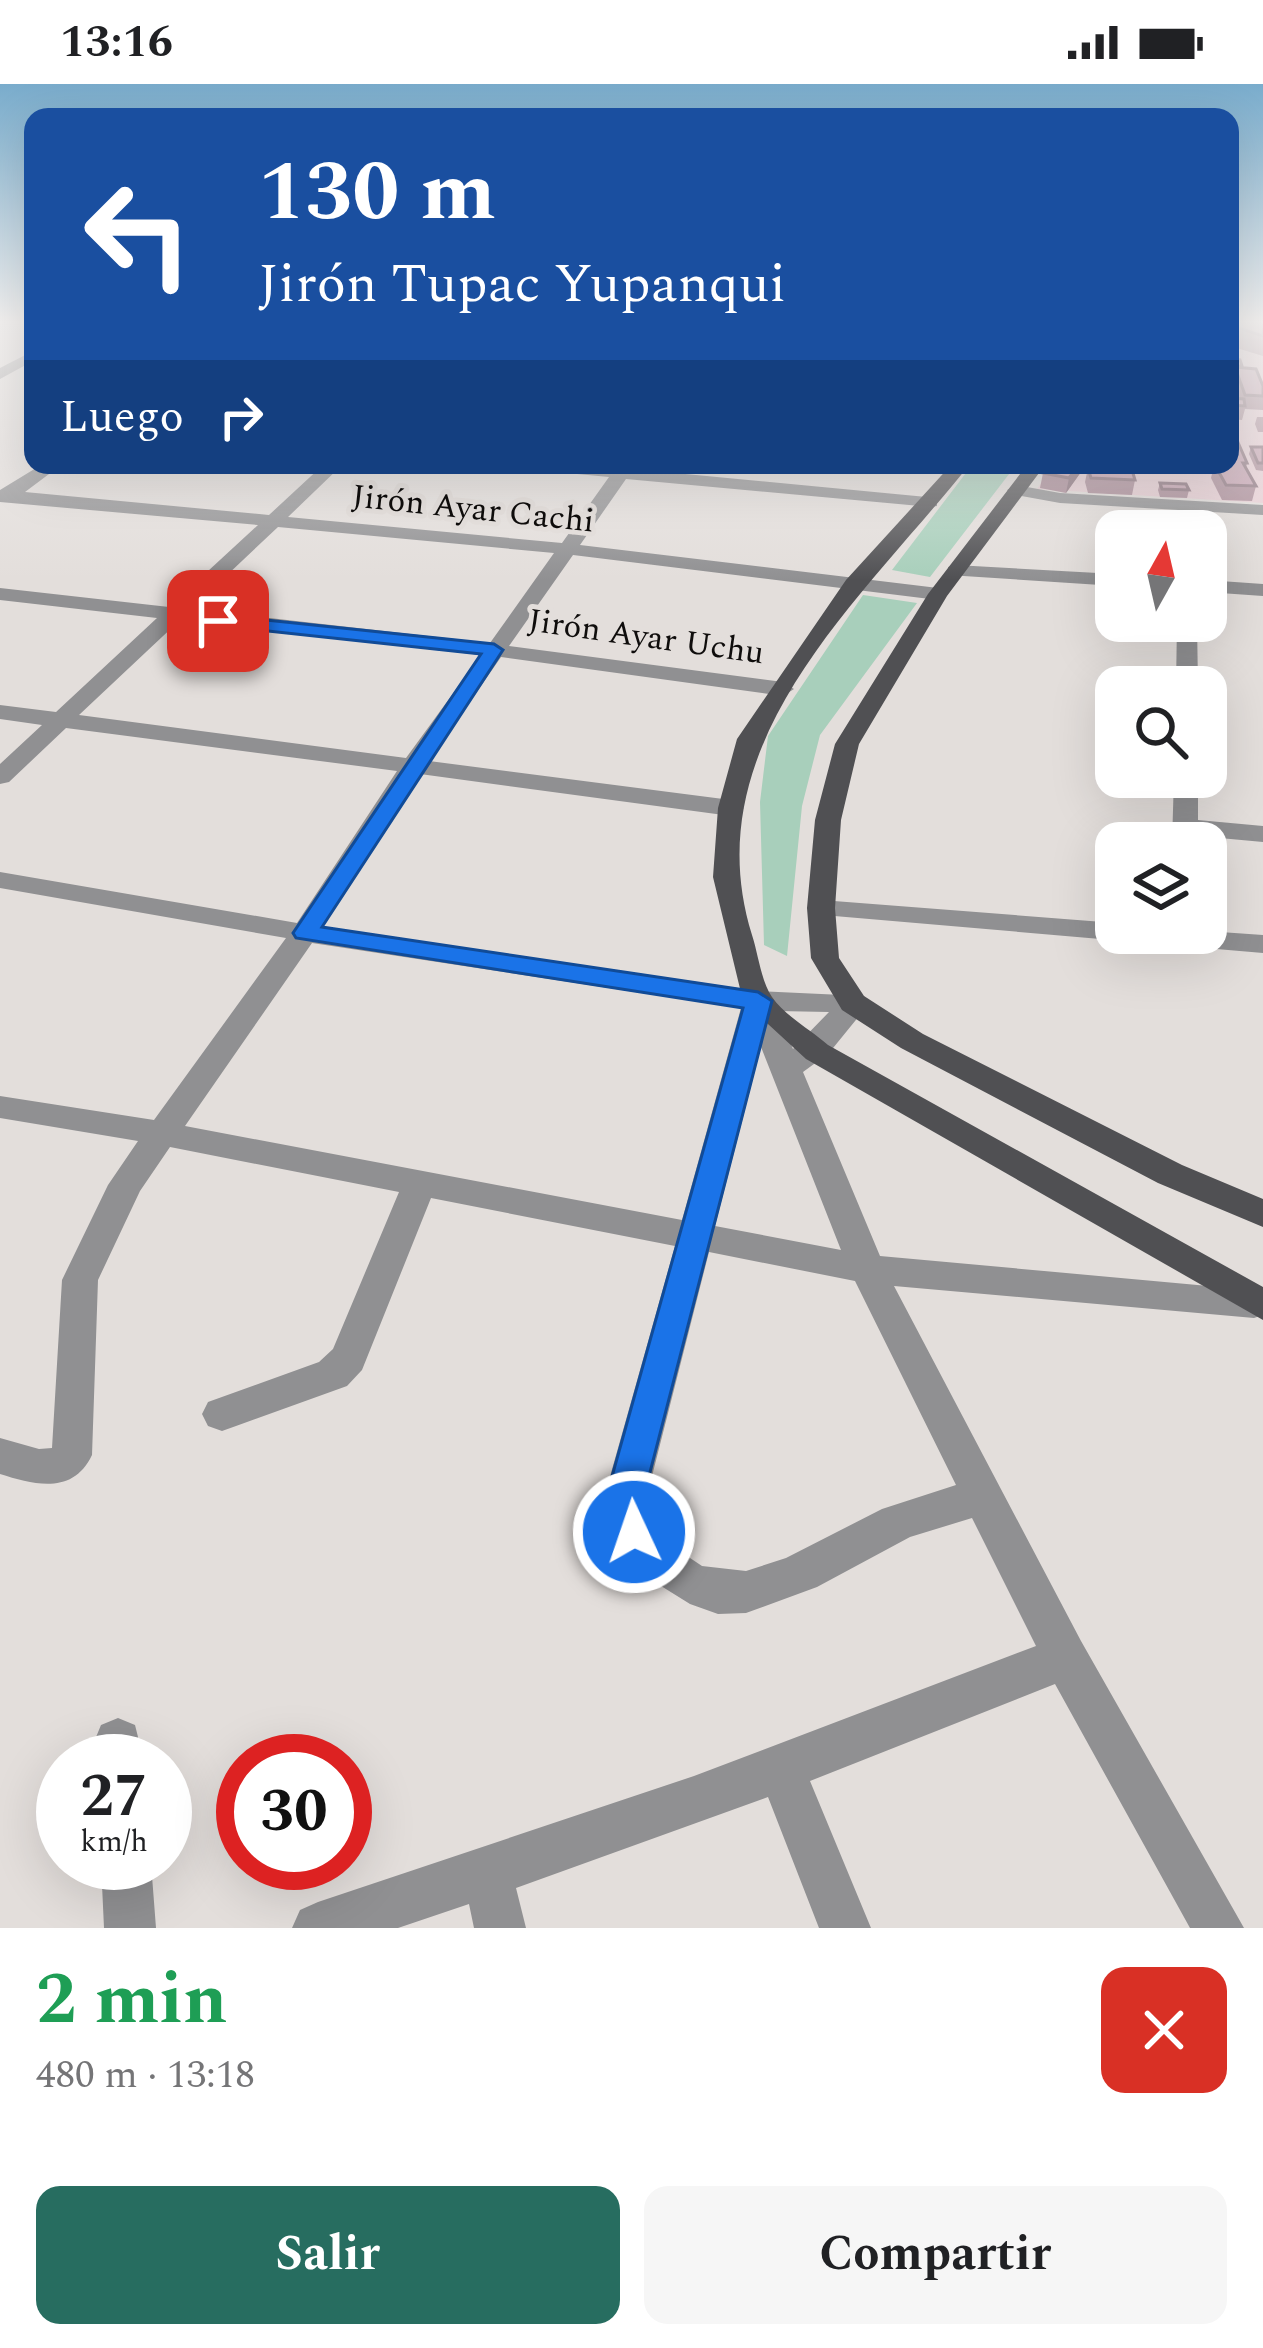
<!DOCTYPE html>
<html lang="es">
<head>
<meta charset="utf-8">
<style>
  :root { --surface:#fff; --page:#f6f6f6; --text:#202124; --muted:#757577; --accent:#276d60 }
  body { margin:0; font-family:Spectral,serif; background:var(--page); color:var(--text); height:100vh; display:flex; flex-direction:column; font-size:45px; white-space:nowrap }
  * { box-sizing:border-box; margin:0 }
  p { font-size:39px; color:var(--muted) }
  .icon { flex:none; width:66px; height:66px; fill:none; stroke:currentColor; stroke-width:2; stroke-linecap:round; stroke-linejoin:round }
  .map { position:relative; height:1844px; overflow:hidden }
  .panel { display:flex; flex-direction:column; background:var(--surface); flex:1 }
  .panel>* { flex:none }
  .guide { position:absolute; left:24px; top:24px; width:1215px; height:366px; border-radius:24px; box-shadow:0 12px 48px #0002; background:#1a4fa0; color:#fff; overflow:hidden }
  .needle { width:78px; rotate:8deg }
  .fabs { position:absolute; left:1095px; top:426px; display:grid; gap:24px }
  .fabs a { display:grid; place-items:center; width:132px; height:132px; border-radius:24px; background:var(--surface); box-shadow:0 12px 48px #0002; font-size:60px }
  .speed { position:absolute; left:36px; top:1650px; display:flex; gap:24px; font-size:60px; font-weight:700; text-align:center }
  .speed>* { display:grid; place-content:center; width:156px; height:156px; border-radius:50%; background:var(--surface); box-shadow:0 12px 48px #0002; line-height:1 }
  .speed small { font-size:30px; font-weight:400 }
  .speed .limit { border:18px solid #d22; background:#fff; color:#111 }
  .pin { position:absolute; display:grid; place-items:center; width:102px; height:102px; color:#fff; margin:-51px; border-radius:24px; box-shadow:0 6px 18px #0006 }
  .me { position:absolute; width:132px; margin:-66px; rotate:357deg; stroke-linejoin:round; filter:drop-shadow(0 0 9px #0008) }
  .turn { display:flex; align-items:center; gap:42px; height:252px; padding:0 36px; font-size:54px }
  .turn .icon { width:156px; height:156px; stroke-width:2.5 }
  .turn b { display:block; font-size:84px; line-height:102px }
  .then { display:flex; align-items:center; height:114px; padding:0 36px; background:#0003; gap:24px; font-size:45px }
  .round { display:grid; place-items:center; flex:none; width:126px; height:126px; border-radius:24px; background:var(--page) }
  .head { display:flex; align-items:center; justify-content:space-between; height:204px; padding:0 36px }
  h1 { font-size:72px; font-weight:700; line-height:90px; color:#1e9e55 }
  .primary-button { display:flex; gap:24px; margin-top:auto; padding:24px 36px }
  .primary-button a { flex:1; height:138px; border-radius:24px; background:var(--accent); color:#fff; font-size:48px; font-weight:700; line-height:138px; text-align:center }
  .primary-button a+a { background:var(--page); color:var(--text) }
  .status { display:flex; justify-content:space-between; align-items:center; height:84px; padding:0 60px; background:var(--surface); direction:ltr }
  .status svg { height:33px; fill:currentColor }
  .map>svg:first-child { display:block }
  .education { fill:#e8ced4 }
  .green { fill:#a8cfbb }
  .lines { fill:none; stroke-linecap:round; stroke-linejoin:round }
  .minor { fill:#909092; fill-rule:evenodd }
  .major { fill:#505053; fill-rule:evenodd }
  .wall { fill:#a98996 }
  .shaded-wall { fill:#896f7a }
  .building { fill:#c49faf; stroke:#896f7a; stroke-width:3 }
  .route { fill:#1a73e8; stroke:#114b97; stroke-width:3 }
  .labels { text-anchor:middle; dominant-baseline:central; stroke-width:10; stroke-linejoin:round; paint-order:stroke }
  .far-street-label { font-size:33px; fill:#0f0d0c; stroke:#e3dedb }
</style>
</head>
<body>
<div class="status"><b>13:16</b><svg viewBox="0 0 49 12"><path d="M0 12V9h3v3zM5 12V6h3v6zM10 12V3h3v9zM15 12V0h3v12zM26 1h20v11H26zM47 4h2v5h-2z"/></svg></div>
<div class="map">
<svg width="1263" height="1844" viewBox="0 0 1263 1844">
  <rect width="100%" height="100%" fill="#e3dedb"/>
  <path class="education" d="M1230,238H1263V419L1037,405L1054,381H1230Z"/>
  <path class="green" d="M972,381H1016L930,493L892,486Z
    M863,511L917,519L820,651L802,722L787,872L764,861L760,718L768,652Z"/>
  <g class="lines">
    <path class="minor" d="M33,267V277L0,295V284Z
      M41,381H61L25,408L269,431L323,381H342L288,433L562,459L609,393L535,386L526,381H636L633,385L937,414V422L931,423L626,395L580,461L938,504L948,510L938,516L573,471L509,562L783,598L794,605L783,612L501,573L429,677L731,716L744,724L731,732L420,690L323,843L758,907L864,912L868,919L864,926L829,969L803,988L880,1172L1263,1207V1231L1254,1234L894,1202L1081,1557L1244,1844H1190L1055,1600L810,1697L871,1844H819L768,1713L516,1804L526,1844H474L469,1820L398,1844H292L300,1826L318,1818L694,1692L1036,1562L972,1434L910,1453L817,1503L746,1529L718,1530L690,1520L645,1492L628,1474L613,1441L609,1396L675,1162L431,1114L362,1286L347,1302L236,1342L222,1347L208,1342L202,1330L208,1318L319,1278L333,1265L399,1108L170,1063L140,1107L98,1196L92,1371C73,1411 35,1401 0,1390V1354L39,1365L52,1364L62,1196L108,1101L138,1057L0,1034V1012L154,1036L286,854L0,804V788L297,839L397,687L66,644L9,698L0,700V680L42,641L0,635V621L56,628L157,534L0,516V504L169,523L258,441L0,418V406ZM278,443L554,469L490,559L191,525ZM179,537L481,571L406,674L79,631ZM312,859L741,924L682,1136L185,1042ZM777,927L829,928L793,965ZM761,963L841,1166L715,1142ZM709,1168L855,1197L956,1401L882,1425L786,1474L746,1487L702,1482L675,1464L654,1439L651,1396Z
      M1016,401L1060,409L1263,421V431L1060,419L1010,410L1007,406Z
      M955,481L1116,490V502L948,491V483Z
      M1206,496L1263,500V512L1206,508Z
      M1177,537H1197L1198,603H1176Z
      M1174,693H1198V736L1263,742V758L1198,752V759H1172Z
      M821,816L1116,839V849L1206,847L1263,851V869L811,830L807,824L811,818Z
      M118,1634L135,1641L144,1677H96L94,1658L101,1641Z
      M101,1779H151L156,1844H104Z"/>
    <path class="major" d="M951,381H969C862,516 692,658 752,851C758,869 761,897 772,913C784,931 811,946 828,961L1263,1203V1236L806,975L743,917L713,793L718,724L737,655L846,496Z
      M1027,381H1045L947,512L859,660L841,736L835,824L839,874L864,912L923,950L1182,1081L1263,1115V1143L1158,1099L901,964L842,926L811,874L807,824L815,736L835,660L928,510Z"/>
  </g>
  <path class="wall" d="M1230,238H1263V272L1230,262Z
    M1230,275L1263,302V326L1245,325L1242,336L1230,335V314L1238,315L1232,297L1234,289L1230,288Z
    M1257,333H1263V348H1258L1255,340Z
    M1251,363H1263V387L1256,386L1249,370Z
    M1247,379L1246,384L1256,402L1252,417L1222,416L1211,394L1214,381Z
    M1049,381H1086L1066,409L1040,404L1043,389Z
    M1088,384L1135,396L1132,411L1088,409L1085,398Z
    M1160,399L1189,406L1187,414L1160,413L1158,406Z"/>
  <path class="shaded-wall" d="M1078,381H1086L1066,409L1069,394Z"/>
  <path class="building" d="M1230,238H1263V252L1230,241Z
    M1230,275L1240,276L1242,282H1230Z
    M1235,283L1256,285L1263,302V312L1245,311Z
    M1230,314L1244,315L1245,322L1230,321Z
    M1230,340L1247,379H1243L1256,402L1226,401L1215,381H1230Z
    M1251,363H1263V379H1258Z
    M1049,381H1078L1069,394L1043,389Z
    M1088,384L1132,386L1135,396L1091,394Z
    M1160,399L1186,400L1189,406L1162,405Z"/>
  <linearGradient id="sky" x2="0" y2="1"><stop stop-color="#79accc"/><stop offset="0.48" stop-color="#f2f0ef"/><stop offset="1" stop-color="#f2f0ef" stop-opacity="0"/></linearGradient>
  <rect width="1263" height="496" fill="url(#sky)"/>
  <path class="route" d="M218,531L494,560L503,566L322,843L758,908L772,917L648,1396L647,1427L654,1448L648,1461L634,1466L621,1461L609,1427L611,1396L743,924L296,854L293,849L481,570L212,541L209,537Z"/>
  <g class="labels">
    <g class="far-street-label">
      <text transform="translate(473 425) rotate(6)">Jirón Ayar Cachi</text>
      <text transform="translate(646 553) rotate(8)">Jirón Ayar Uchu</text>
    </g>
  </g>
</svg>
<div class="fabs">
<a><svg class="needle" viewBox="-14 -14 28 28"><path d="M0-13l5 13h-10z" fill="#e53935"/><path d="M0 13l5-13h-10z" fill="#757577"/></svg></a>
<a><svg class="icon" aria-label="search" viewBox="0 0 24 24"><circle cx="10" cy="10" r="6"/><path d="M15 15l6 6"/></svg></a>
<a><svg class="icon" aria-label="layers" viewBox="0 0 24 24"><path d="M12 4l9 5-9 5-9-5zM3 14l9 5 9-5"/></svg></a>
</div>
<div class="speed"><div>27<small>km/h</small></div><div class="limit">30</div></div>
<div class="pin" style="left:218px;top:537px;background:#d93025"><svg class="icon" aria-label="arrive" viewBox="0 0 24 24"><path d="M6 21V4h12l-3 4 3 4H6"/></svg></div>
<svg class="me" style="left:634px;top:1448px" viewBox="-20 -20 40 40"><circle r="17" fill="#1a73e8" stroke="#fff" stroke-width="3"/><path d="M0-11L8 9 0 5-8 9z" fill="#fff"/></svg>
<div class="guide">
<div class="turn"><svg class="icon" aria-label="left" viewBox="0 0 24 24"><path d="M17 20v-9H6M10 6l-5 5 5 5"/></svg><div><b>130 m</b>Jirón Tupac Yupanqui</div></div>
<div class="then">Luego<svg class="icon" aria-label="right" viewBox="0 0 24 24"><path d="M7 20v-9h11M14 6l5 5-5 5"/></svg></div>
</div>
</div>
<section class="panel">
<div class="head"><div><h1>2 min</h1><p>480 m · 13:18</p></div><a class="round" style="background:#d93025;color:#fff"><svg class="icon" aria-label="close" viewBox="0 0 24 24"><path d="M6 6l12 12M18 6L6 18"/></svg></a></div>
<div class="primary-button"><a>Salir</a><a>Compartir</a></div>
</section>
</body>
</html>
